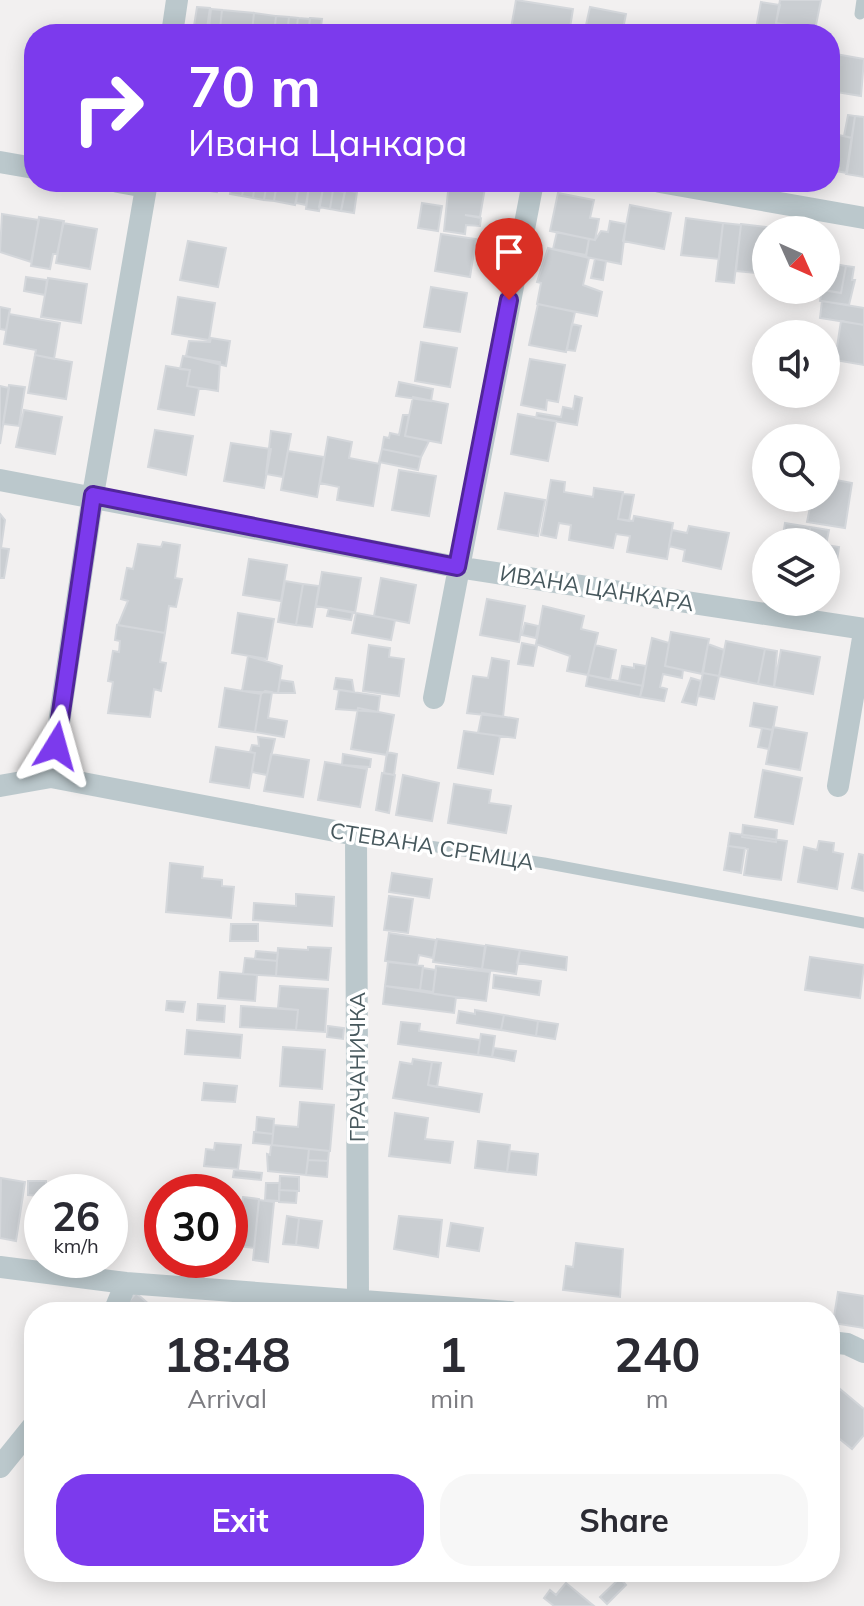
<!DOCTYPE html>
<html lang="en">
<head>
<meta charset="utf-8">
<style>
  :root { --surface:#fff; --page:#f7f7f7; --text:#2b2b33; --muted:#7c7c81; --accent:#7c3aed }
  body { margin:0; font-family:Mulish,sans-serif; background:var(--page); color:var(--text); height:100vh; display:flex; flex-direction:column; font-size:30px; white-space:nowrap }
  * { box-sizing:border-box; margin:0 }
  p { font-size:26px; color:var(--muted) }
  .icon { flex:none; width:44px; height:44px; fill:none; stroke:currentColor; stroke-width:2; stroke-linecap:round; stroke-linejoin:round }
  .map { position:relative; flex:1; overflow:hidden }
  .panel { position:absolute; left:24px; top:1302px; width:816px; height:280px; display:flex; flex-direction:column; background:var(--surface); border-radius:32px; box-shadow:0 4px 20px #0003 }
  .panel>* { flex:none }
  .hud { position:absolute; left:24px; top:24px; width:816px; height:168px; border-radius:32px; box-shadow:0 4px 20px #0003; background:#7c3aed; color:#fff; overflow:hidden }
  .needle { width:52px; rotate:135deg }
  .tools { position:absolute; left:752px; top:216px; display:grid; gap:16px }
  .tools a { display:grid; place-items:center; width:88px; height:88px; border-radius:50%; background:var(--surface); box-shadow:0 4px 20px #0003; font-size:40px }
  .speed { position:absolute; left:24px; top:1174px; display:flex; gap:16px; font-size:40px; font-weight:700; text-align:center }
  .speed>* { display:grid; place-content:center; width:104px; height:104px; border-radius:50%; background:var(--surface); box-shadow:0 4px 20px #0003; line-height:1 }
  .speed small { font-size:20px; font-weight:400 }
  .speed .limit { border:12px solid #d22; background:#fff; color:#111 }
  .pin { position:absolute; display:grid; place-items:center; width:68px; height:68px; color:#fff; margin:-82px -34px; border-radius:50% 50% 50% 0; rotate:-45deg; box-shadow:0 0 8px #0007 }
  .pin .icon { rotate:45deg }
  .me { position:absolute; width:88px; margin:-44px; rotate:8deg; stroke-linejoin:round; filter:drop-shadow(0 0 6px #0008) }
  .turn { display:flex; align-items:center; gap:28px; height:168px; padding:0 32px; font-size:36px }
  .turn .icon { width:104px; height:104px; stroke-width:2.5 }
  .turn b { display:block; font-size:56px; line-height:68px }
  .eta { display:flex; justify-content:space-evenly; align-items:center; height:136px; text-align:center }
  .eta b { font-size:48px; font-weight:700; line-height:56px }
  .cta { display:flex; gap:16px; margin-top:auto; padding:16px 32px }
  .cta a { flex:1; height:92px; border-radius:32px; background:var(--accent); color:#fff; font-size:32px; font-weight:700; line-height:92px; text-align:center }
  .cta a+a { background:var(--page); color:var(--text) }
  .map>svg:first-child { display:block }
  .building { fill:#caced2; stroke:#d4d7db; stroke-width:2 }
  .lines { fill:none; stroke-linecap:round; stroke-linejoin:round }
  .lane { stroke:#bbc8cc; stroke-width:11 }
  .street { stroke:#bbc8cc; stroke-width:22 }
  .route-casing { stroke:#51269a; stroke-width:20 }
  .route { stroke:#7c3aed; stroke-width:14 }
  .labels { text-anchor:middle; dominant-baseline:central; stroke-width:7; stroke-linejoin:round; paint-order:stroke }
  .street-label { font-size:22px; fill:#47585d; stroke:#fff }
</style>
</head>
<body>
<div class="map">
<svg width="864" height="1606" viewBox="0 0 864 1606">
  <rect width="100%" height="100%" fill="#f2f0f0"/>
  <path class="building" d="M516,0L573,9L569,34H510Z
    M780,0H821L815,30L776,23Z
    M761,2L780,5L776,23L814,30L813,34H755Z
    M197,7L210,8L207,28L194,26Z
    M590,7L626,14L622,34H584Z
    M211,9L222,10L220,29L209,28Z
    M222,10L254,13L252,32L220,29Z
    M254,13L276,16L274,34L252,32Z
    M276,16L289,17L287,34H274Z
    M289,17L298,18L296,34H287Z
    M298,18L310,19L308,34H296Z
    M310,18L322,19L320,34H308Z
    M830,53L864,59L861,96L830,91Z
    M848,115L855,116L852,138L844,136Z
    M855,116L864,117V177L846,174Z
    M830,133L852,138L847,173L830,170Z
    M186,182H219L217,192L185,187Z
    M232,182H245L242,196L230,194Z
    M245,182H255L253,198L242,196Z
    M255,182H267L264,200L253,198Z
    M267,182L277,184L274,201L264,200Z
    M277,182L299,184L295,205L274,201Z
    M449,182H486L480,217L465,215L481,218L480,226L466,225L465,234L444,231Z
    M299,184L309,186L306,205L296,203Z
    M309,186L323,189L319,211L306,209Z
    M323,189L333,190L330,209L319,207Z
    M333,190L345,192L341,211L330,209Z
    M345,190L357,192L354,213L341,211Z
    M558,193L594,200L590,218L599,219L595,240L550,231Z
    M422,203L442,206L438,231L418,228Z
    M630,205L671,213L664,249L623,241Z
    M2,214L39,220L31,262L0,252Z
    M39,217L64,221L57,254H53L50,269L31,266Z
    M686,218L723,223L719,259L681,255Z
    M610,221L626,224L621,264L586,257L589,239L595,240L601,231L608,232Z
    M63,223L97,229L90,269L56,263Z
    M723,223L741,225L734,283L716,281Z
    M741,224L782,229L766,230V263L758,262L756,273L736,271Z
    M557,232L589,239L586,255L553,249Z
    M441,234L476,239L470,277L435,271Z
    M188,241L226,248L218,287L180,280Z
    M548,248L589,258L583,285L602,292L597,316L537,304L541,283L537,282Z
    M595,259L606,261L603,280L591,278Z
    M830,263L846,266L841,293L825,290Z
    M846,266L854,267L852,280H855L849,305L820,301L822,290L841,293Z
    M26,277L47,280L45,295L24,291Z
    M48,278L87,284L81,323L41,317Z
    M431,287L467,293L460,332L424,327Z
    M178,297L215,303L209,340L172,334Z
    M822,301L864,308V325L820,318Z
    M538,304L575,312L566,352L529,345Z
    M0,307L10,309L6,330L0,329Z
    M9,314L60,323L54,359L35,355L36,350L4,344Z
    M841,321L864,325V365L835,360Z
    M572,324L581,326L575,351L567,350Z
    M211,338L230,341L226,366L186,356L189,341L210,342Z
    M421,342L457,348L450,387L415,381Z
    M35,355L72,362L66,399L28,393Z
    M183,356L220,362L218,391L187,386L190,370L180,369Z
    M530,359L565,365L558,402L547,400L546,410L521,405Z
    M166,366L190,370L187,386L199,388L194,415L158,409Z
    M399,382L433,389L431,401L396,396Z
    M9,385L25,387L19,426L3,424Z
    M0,386L9,388L0,444Z
    M575,396L582,398L577,425L536,418L537,413L561,417L563,407L573,409Z
    M413,397L448,404L441,443L405,436Z
    M24,410L62,417L55,454L16,447Z
    M518,414L556,421L548,461L511,454Z
    M403,415H409L405,436L429,441L421,457L382,449L384,437L389,438L390,433L399,435Z
    M155,430L193,436L186,475L148,467Z
    M271,431L291,434L283,477L266,474Z
    M328,437L352,442L349,458L380,464L373,506L337,500L339,487L320,483Z
    M231,443L271,449L264,488L224,481Z
    M382,449L421,457L418,470L379,462Z
    M288,451L324,457L317,497L281,490Z
    M399,470L436,476L429,516L392,510Z
    M826,478L852,483L845,528L807,522L812,498H826Z
    M551,480L565,482L564,492L593,497L594,488L623,492L618,519L633,521L634,516L673,523L667,559L627,552L630,536L616,534L613,548L569,540L571,525L559,523L556,538L541,535Z
    M505,493L545,500L538,536L498,529Z
    M623,494L634,495L629,521L618,519Z
    M0,514L5,520L1,548L9,549L4,578H0Z
    M785,523L810,527L809,540L783,535Z
    M689,526L729,533L721,569L683,561L685,550L669,546L672,530L687,533Z
    M810,527L829,530L826,545V542H808Z
    M163,542L180,545L175,578L182,579L176,607L169,606L165,633L118,625L128,601L121,599L127,568L133,569L138,544L161,547Z
    M826,545L839,547L833,587L826,586Z
    M249,559L287,565L281,601L243,595Z
    M322,572L361,578L355,613L316,606Z
    M381,578L416,585L409,623L374,616Z
    M285,581L303,584L296,625L278,622Z
    M303,584L319,586L312,627L296,625Z
    M487,599L525,606L519,642L480,635Z
    M543,606L584,616L581,629L598,633L588,675L567,671L570,656L536,644Z
    M329,608L353,612L351,620L327,616Z
    M238,613L274,619L267,659L232,653Z
    M356,613L395,620L391,640L352,633Z
    M525,623L538,626L536,638L522,635Z
    M117,625L165,633L160,662L166,663L161,691L154,689L150,717L108,713L113,682L108,681L113,651L119,652L120,641L115,640Z
    M671,632L709,639L702,674L665,666Z
    M652,638L669,643L665,666L683,670L682,678L663,674L660,687L667,689L664,701L640,697Z
    M726,641L765,649L758,684L719,676Z
    M522,643L537,646L533,666L518,664Z
    M708,644L724,650L719,676L703,673Z
    M369,645L390,648L389,657L404,659L399,696L363,691Z
    M595,645L616,650L610,680L588,675Z
    M765,649L777,651L774,687L758,684Z
    M781,650L820,657L813,694L774,687Z
    M248,656L282,666L278,693L242,691Z
    M492,658L509,661L503,717L467,713L473,676L488,678Z
    M634,664L646,666L643,686L619,681L622,666L634,668Z
    M703,673L719,676L714,699L698,696Z
    M588,675L643,686L640,697L586,686Z
    M336,678L352,680L354,692L334,689Z
    M691,678L701,681L696,705L682,702Z
    M280,680L293,682L295,693H278Z
    M225,688L261,694L255,732L219,727Z
    M339,690L380,696L378,712L336,709Z
    M265,691L272,692L268,718L287,721L284,737L255,732L261,694Z
    M754,703L777,707L773,730L750,726Z
    M358,708L394,715L387,755L351,749Z
    M482,713L518,719L515,738L478,733Z
    M773,727L807,733L800,770L766,764Z
    M762,728L773,730L769,749L758,747Z
    M464,731L500,736L493,774L458,768Z
    M258,737L275,739L267,775L252,772L255,753L250,752L252,745L259,746Z
    M216,747L255,753L249,788L210,782Z
    M387,752L397,754L394,775L384,773Z
    M271,754L309,760L303,797L264,791Z
    M343,754L371,759L370,767L342,765Z
    M325,762L367,769L360,807L318,800Z
    M763,770L802,778L793,824L755,817Z
    M382,773L395,775L389,813L376,810Z
    M403,775L439,783L432,821L396,815Z
    M454,784L491,790L489,803L511,806L506,833L448,823Z
    M743,825L777,830L776,842L742,837Z
    M730,833L787,841L781,880L744,875L748,849L728,846Z
    M819,841L834,843L833,852L843,854L837,889L798,882L804,847L817,850Z
    M728,846L745,848L741,873L724,870Z
    M859,854L864,855V891L852,888Z
    M170,863L203,867L202,878L222,880V886L234,887L231,918L166,912Z
    M392,873L432,879L429,898L389,892Z
    M296,894L334,897L332,926L253,920L254,903L296,906Z
    M389,896L413,899L408,933L384,930Z
    M231,924H258V941H230Z
    M389,933L436,940L433,958L419,955L417,965L385,961Z
    M437,939L485,946L482,969L433,962Z
    M486,945L520,950L516,974L482,969Z
    M308,947L331,948L328,980L276,976L278,948L308,950Z
    M520,950L567,957L566,970L517,963Z
    M256,951L278,953L277,961L255,959Z
    M810,957L864,965L860,998L805,990Z
    M245,958L277,961L276,976L243,974Z
    M388,962L423,966L420,990L385,986Z
    M436,966L490,972L486,1001L433,994Z
    M423,968L436,970L433,992L420,990Z
    M220,972L257,975L255,1001L218,998Z
    M494,975L541,981L539,995L493,988Z
    M280,986L328,989L325,1032L296,1030L298,1010L278,1008Z
    M385,986L456,997L454,1013L383,1004Z
    M167,1001L185,1002L183,1012L166,1010Z
    M198,1004L225,1006L224,1022L197,1020Z
    M241,1006L298,1010L296,1030L240,1027Z
    M475,1010L504,1015L501,1030L457,1023L459,1011L475,1014Z
    M504,1015L538,1021L536,1036L501,1030Z
    M538,1021L558,1024L555,1039L536,1036Z
    M401,1022L420,1024L419,1031L480,1040L478,1055L398,1044Z
    M328,1026L344,1028L343,1039L327,1037Z
    M187,1030L242,1035L240,1058L185,1054Z
    M481,1034L495,1036L492,1057L478,1055Z
    M283,1047L325,1050L322,1089L280,1086Z
    M494,1048L516,1051L514,1061L492,1057Z
    M413,1059L432,1062L428,1085L482,1094L479,1112L393,1098L400,1062L412,1064Z
    M432,1062L441,1063L437,1087L428,1085Z
    M204,1083L237,1086L235,1102L202,1100Z
    M300,1102L334,1105L330,1151L272,1145L274,1125L298,1127Z
    M395,1113L428,1118L425,1139L453,1142L450,1163L389,1156Z
    M257,1117L274,1119L273,1134L256,1132Z
    M254,1132L273,1134L272,1145L253,1143Z
    M478,1141L510,1145L507,1172L475,1168Z
    M215,1143L241,1145L238,1169L204,1166L206,1149L214,1150Z
    M271,1145L309,1149L306,1175L268,1171L267,1154L270,1155Z
    M309,1149L329,1151L328,1161L308,1160Z
    M510,1151L538,1154L536,1175L507,1172Z
    M308,1160L328,1161L327,1177L306,1175Z
    M234,1170L262,1173L261,1180L233,1177Z
    M280,1176L299,1177V1191L279,1190Z
    M1,1178L25,1182L16,1241L0,1238Z
    M28,1181H46V1192L42,1196L28,1195Z
    M266,1183H280L279,1201L265,1200Z
    M279,1190L297,1191L296,1203L279,1202Z
    M243,1197L259,1199L254,1248L230,1245V1220L240,1221Z
    M259,1200L274,1202L268,1262L253,1260Z
    M287,1216L299,1218L296,1245L283,1244Z
    M399,1216L442,1220L438,1257L394,1249Z
    M299,1218L322,1221L318,1248L296,1245Z
    M451,1223L483,1228L479,1251L447,1246Z
    M576,1243L623,1249L620,1297L563,1290L566,1266L573,1267Z
    M838,1292L864,1296V1328L833,1323Z
    M136,1293L158,1312H132L125,1306Z
    M840,1389L864,1409V1435L852,1449L830,1431V1401Z
    M620,1578L626,1585L607,1604L600,1597Z
    M566,1583L594,1606H554L544,1598L550,1590L556,1595Z"/>
  <g class="lines">
    <path class="lane" d="M860,14L862,0
      M356,835L544,863L864,923"/>
    <path class="street" d="M172,34L177,0
      M0,162L34,168
      M118,182L146,187
      M660,182L864,218
      M0,480L457,567L864,629
      M434,698L533,182
      M51,777L93,495L147,182
      M0,786L51,777L356,835L358,1298
      M838,786L864,632
      M0,1267L126,1283L510,1312
      M114,1312L126,1283
      M830,1342L847,1344L864,1352
      M0,1467L34,1425"/>
  </g>
  <g class="lines">
    <defs>
      <path id="route" d="M56,746L93,495L457,567L509,300"/>
    </defs>
    <use href="#route" class="route-casing"/>
    <use href="#route" class="route"/>
  </g>
  <g class="labels">
    <g class="street-label">
      <text transform="translate(597 588) rotate(9)">ИВАНА ЦАНКАРА</text>
      <text transform="translate(432 846) rotate(9)">СТЕВАНА СРЕМЦА</text>
      <text transform="translate(357 1067) rotate(-90)">ГРАЧАНИЧКА</text>
    </g>
  </g>
</svg>
<div class="tools">
<a><svg class="needle" viewBox="-14 -14 28 28"><path d="M0-13l5 13h-10z" fill="#e53935"/><path d="M0 13l5-13h-10z" fill="#7c7c81"/></svg></a>
<a><svg class="icon" aria-label="sound" viewBox="0 0 24 24"><path d="M4 9h4l5-4v14l-5-4H4zM17 9q2 3 0 6"/></svg></a>
<a><svg class="icon" aria-label="search" viewBox="0 0 24 24"><circle cx="10" cy="10" r="6"/><path d="M15 15l6 6"/></svg></a>
<a><svg class="icon" aria-label="layers" viewBox="0 0 24 24"><path d="M12 4l9 5-9 5-9-5zM3 14l9 5 9-5"/></svg></a>
</div>
<div class="speed"><div>26<small>km/h</small></div><div class="limit">30</div></div>
<div class="pin" style="left:509px;top:300px;background:#d93025"><svg class="icon" aria-label="arrive" viewBox="0 0 24 24"><path d="M6 21V4h12l-3 4 3 4H6"/></svg></div>
<svg class="me" style="left:56px;top:746px" viewBox="-20 -20 40 40"><path d="M0-17L14 15 0 8-14 15z" fill="#7c3aed" stroke="#fff" stroke-width="4"/></svg>
<div class="hud">
<div class="turn"><svg class="icon" aria-label="right" viewBox="0 0 24 24"><path d="M7 20v-9h11M14 6l5 5-5 5"/></svg><div><b>70 m</b>Ивана Цанкара</div></div>
</div>
<section class="panel">
<div class="eta">
<div><b>18:48</b><p>Arrival</p></div>
<div><b>1</b><p>min</p></div>
<div><b>240</b><p>m</p></div>
</div>
<div class="cta"><a>Exit</a><a>Share</a></div>
</section>
</div>
</body>
</html>
